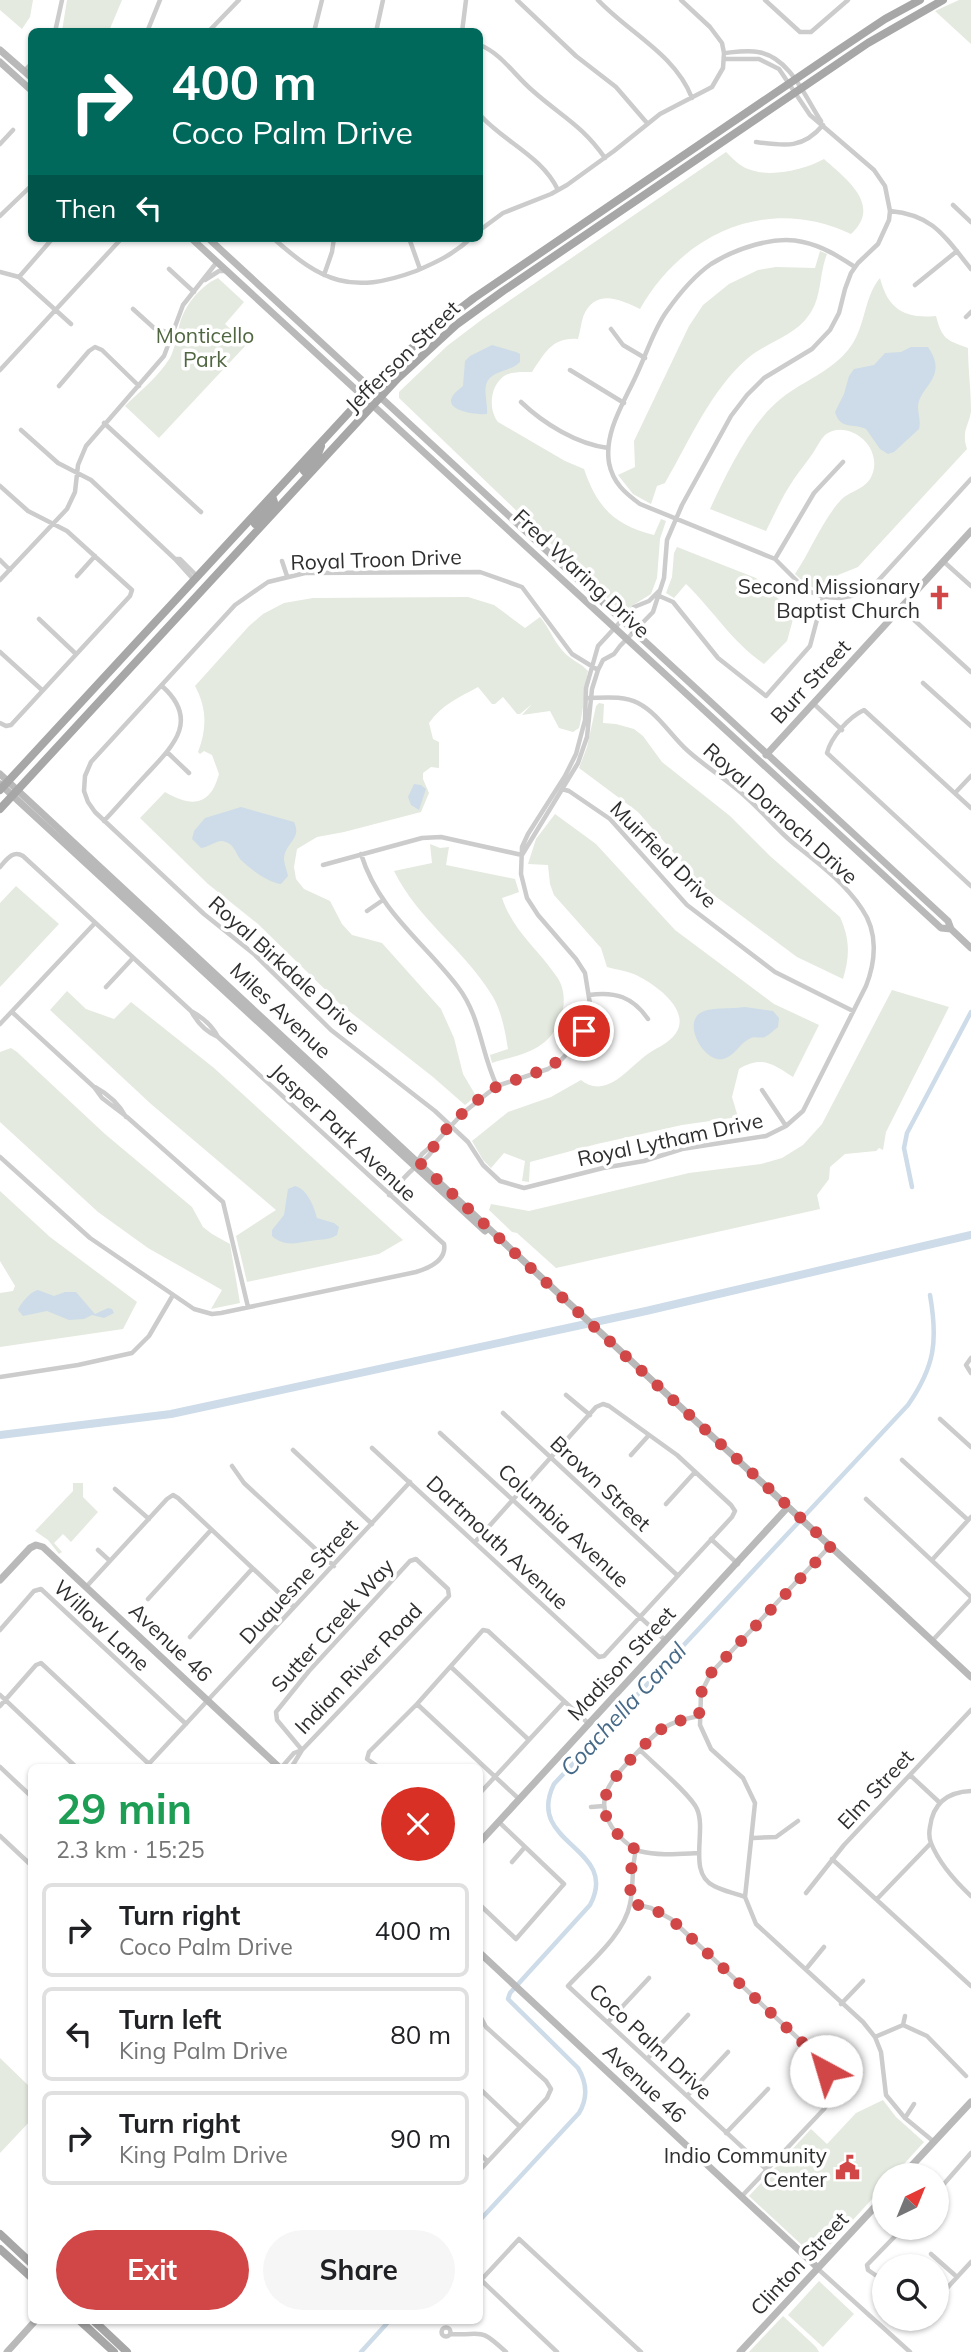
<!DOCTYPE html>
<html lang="en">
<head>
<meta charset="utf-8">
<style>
  :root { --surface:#fff; --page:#f6f6f6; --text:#202124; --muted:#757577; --line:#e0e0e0; --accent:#d14647 }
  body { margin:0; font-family:Mulish,sans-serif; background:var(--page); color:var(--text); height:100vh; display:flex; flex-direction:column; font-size:26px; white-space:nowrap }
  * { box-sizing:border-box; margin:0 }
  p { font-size:23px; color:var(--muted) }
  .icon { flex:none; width:38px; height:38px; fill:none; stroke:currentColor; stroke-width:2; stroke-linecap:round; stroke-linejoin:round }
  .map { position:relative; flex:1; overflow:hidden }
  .details { position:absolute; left:28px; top:1764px; width:455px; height:560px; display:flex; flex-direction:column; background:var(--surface); border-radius:10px; box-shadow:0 2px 5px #0004 }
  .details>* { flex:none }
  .guide { position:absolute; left:28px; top:28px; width:455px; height:214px; border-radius:10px; box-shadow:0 2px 5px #0004; background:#00695c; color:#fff; overflow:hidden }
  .needle { width:46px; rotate:43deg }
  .tools { position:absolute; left:872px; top:2163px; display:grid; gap:14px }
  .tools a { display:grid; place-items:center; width:77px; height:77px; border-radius:50%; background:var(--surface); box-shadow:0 2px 5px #0004; font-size:35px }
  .pin { position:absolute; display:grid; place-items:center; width:60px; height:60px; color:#fff; margin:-30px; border:4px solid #fff; border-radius:50%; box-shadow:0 2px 7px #0007 }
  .me { position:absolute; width:77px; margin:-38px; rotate:321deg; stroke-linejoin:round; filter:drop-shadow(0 0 5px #0008) }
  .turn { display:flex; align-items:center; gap:24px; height:147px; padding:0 28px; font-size:32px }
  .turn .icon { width:91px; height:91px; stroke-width:2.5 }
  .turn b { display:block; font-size:49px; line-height:60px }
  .then { display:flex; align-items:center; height:66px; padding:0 28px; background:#0003; gap:14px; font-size:26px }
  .round { display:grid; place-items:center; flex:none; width:74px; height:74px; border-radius:37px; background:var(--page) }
  .head { display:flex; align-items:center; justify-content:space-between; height:119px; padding:0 28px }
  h1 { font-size:42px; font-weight:700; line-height:52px; color:#1e9e55 }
  .primary-button { display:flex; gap:14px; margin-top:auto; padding:14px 28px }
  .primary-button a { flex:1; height:80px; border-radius:42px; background:var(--accent); color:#fff; font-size:28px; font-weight:700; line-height:80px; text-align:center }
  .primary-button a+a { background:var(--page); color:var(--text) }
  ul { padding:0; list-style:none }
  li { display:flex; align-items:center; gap:21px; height:94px; margin:0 14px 10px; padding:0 14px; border:4px solid var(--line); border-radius:10px }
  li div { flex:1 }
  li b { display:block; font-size:26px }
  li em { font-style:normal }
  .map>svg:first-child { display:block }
  .green { fill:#e4eadf }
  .water { fill:#cddce8 }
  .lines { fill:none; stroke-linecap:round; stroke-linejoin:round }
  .canal { stroke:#cddce8; stroke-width:4.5 }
  .river { stroke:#cddce8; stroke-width:8 }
  .street { stroke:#ccc; stroke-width:4.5 }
  .secondary { stroke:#b9b9b9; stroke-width:7 }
  .primary { stroke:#a7a7a7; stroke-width:8 }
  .route { stroke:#d14647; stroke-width:12; stroke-dasharray:0 21.6 }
  .labels { text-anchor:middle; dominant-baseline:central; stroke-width:7; stroke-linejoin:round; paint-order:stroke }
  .park-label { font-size:21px; fill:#506641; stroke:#fff }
  .street-label { font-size:21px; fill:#2f2f2f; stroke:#fff }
  .poi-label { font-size:21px; fill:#2f2f2f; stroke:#fff; text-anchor:end }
  .water-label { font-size:23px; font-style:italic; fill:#466a88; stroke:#fff }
</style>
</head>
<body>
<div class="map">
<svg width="971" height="2352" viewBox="0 0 971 2352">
  <rect width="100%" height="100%" fill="#fff"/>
  <path class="green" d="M0,0H33L30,17L22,29L0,10Z
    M67,0H122L109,31H62Z
    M959,0H971V44L935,11Z
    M726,152C732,158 740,166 748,169C770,178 804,170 824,159C845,178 883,205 851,234C768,195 684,232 640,309C619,299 595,288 583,317C581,324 580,332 578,339C552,337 545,353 532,372C523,372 512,371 504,376C490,386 488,409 498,422L565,461L584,469C597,507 614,525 654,535L661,519L666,521L660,539L657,578L651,594L622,612L399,398V392L447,346L484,318Z
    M820,251L827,254C819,274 822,298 809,315C795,336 767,342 748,358C710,391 690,440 665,483L657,486L651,504L633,494L618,475L635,467L634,441L689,326L703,305L729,284L758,270L776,267L815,268Z
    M218,278L244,302L225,324L247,344L159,438L125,406C140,391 159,376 170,358C175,348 176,338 179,327C183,307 200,286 218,278Z
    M880,278C888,309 904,319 936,316C942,339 946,340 968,348C968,368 971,390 971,411C969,426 961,431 967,449L858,567L838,575L839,593C820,593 808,587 795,574C810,552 822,521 840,501C850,490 866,490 872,475C884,445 846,418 825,435C820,440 817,447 813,453C807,462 800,470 794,479C783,495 775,513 766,531L710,509C727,473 751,421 783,397C804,381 831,371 848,350C866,329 863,298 880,278Z
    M677,547L756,578L770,592L795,612L787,641L764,664C731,641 714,611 686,584L674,598L666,593L672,577L674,553Z
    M468,597L494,605L525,628L540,617C549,627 553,640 562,650C569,659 581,663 588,671C584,690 584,709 579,728L573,732L559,728L550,711L522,715L532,704L520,714H517L503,697L495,704H492L478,687C460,697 441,705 429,723L433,739L439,742V768L431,767L423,773V779L429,793L421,812L344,832L317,837L297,849L294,867L296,879L304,889L330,901L342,924L352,935L382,943L441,1009L454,1038L463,1074L476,1096L465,1105L433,1077L340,1004L258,924L208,884L140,818L165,792C191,807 210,807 219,774L212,755L204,751L200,754L198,752C207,729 207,708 195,686L249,626L263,614L284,603L313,598Z
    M599,703L604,704L603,723L616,724L634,729L643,736L662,762L730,816L770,856L840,917C850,939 850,956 843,979L797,957L715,896L701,884L638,812L579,768L587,747L596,706Z
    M555,814L596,844L675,930L774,1004L819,1025L793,1077C773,1064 761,1055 739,1069L732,1097L738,1117L682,1125L597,1144L530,1162L529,1182L522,1181L525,1161L504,1153L491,1168L483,1160L472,1141L508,1112L551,1097L581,1080C588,1086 597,1088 606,1085C621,1080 633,1065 645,1056C655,1048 669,1044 676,1033C691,1010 656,985 638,976C629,971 617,970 607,967L601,948L554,895L550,884L548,865L528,864L536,839Z
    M430,844L440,848L449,847L446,865L515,879L519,892L502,898C513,931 538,949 557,977C571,997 562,1030 542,1044C529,1054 508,1058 492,1063L490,1055L508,1049C505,1031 502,1013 493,997C466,951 418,920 394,871L432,863Z
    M16,886L59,924L0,987V903Z
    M892,990L949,1007L886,1132L883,1150L879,1148L876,1151L845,1154L830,1167L829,1179L817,1195L820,1209L556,1268L517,1233L512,1232L489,1210L491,1204L529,1211L689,1173L761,1164L782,1158L803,1145L822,1124Z
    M67,991L86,1009L114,1019L131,1002L214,1068L403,1240L379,1254L247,1282L236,1236L276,1210L151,1104L50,1010Z
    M11,1048L17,1052L105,1134L192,1207L203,1227L212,1234L230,1244L240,1303L211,1309L222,1290L148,1248L98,1212L0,1122V1052Z
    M0,1191L50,1237L137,1302L123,1329L0,1347V1293L13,1291L15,1286L0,1261Z
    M73,1483H83V1497L98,1512L71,1542L63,1534L54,1543L62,1552L59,1554L48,1540L35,1531L73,1491Z
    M0,2058L31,2088L32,2119L0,2153Z
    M883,2100L896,2117L924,2142L894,2175H884V2186L817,2259L749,2196L811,2129L827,2144L856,2113Z
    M819,2281L854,2314L823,2347L788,2315Z
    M783,2316L816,2347L819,2352H749Z"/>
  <path class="water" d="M492,345L516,352L520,354V362C511,372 490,370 486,385C484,394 488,405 487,414C478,415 440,411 454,394C456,391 460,389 463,386L465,361L470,356Z
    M911,347H928C949,377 920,386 918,406C918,414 921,421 919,429L894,452L888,454L880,449L866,429C853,423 840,430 835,412L844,394L849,376L854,369L874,365L885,353L901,352Z
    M414,784L421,785L426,789L419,810L411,805L408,797Z
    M241,807L294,822C301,837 290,840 285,853C282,861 287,869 288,876L281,884C267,882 252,870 242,861C235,854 235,843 222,841C215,841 209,847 201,848L192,839L194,831L205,818Z
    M745,1007L773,1011L779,1018L778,1027C774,1030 769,1035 765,1037C759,1039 754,1035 749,1039C739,1044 735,1056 723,1059C704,1063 681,1022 702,1012C711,1007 734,1009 745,1007Z
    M295,1186C307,1189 314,1206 317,1218L334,1223L339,1227L337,1235C327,1241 320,1239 310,1241C296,1243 284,1247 272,1236V1230L284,1215L288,1189Z
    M38,1290L54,1296L65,1292H76L95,1314L108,1308L112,1309L114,1313L104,1318L92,1315L84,1319L69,1320L47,1311L23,1316L18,1310C20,1304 31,1291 38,1290Z"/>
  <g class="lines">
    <path class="canal" d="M912,1187L904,1148L907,1133L971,1012
      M480,2220L579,2113C588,2098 587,2083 578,2068L508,1999L510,1993L590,1905C621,1847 524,1845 554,1784L908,1405C935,1366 938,1341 930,1295
      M361,2352L390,2320"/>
    <path class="river" d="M0,1435L171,1414L646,1311L971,1235"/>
    <path class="street" d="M517,0L576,56L616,87L647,123
      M598,0C629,33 675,54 692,98
      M765,0L800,32H811L848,0
      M55,32L62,0
      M147,32L160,0
      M208,32L239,0
      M314,32L322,0
      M376,32L383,0
      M462,32L466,0
      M480,45C502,54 515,76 533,91C561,116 582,125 605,158
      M724,53C735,52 747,50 758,52C790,57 805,97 821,121
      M24,71L32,63
      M480,115C504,142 542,156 558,190
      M756,142C785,146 803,149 823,125
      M0,144L13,130
      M953,205L971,222
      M890,211C934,215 945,237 971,269
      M0,216L32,185
      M480,230L503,213L551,194L567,185L614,151L660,114L712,87L723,68L724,53L722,43L710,27L681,0
      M273,238C322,282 351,295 416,271C437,262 454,254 471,238
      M409,238L420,269
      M855,267C838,256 822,246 803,242C774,235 735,249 711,264C694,276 679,294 667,311C653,330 646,356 635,378C623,404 604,433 609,463C613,483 625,493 640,504L775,559L806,590L823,597L840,598L851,596L876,583L971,479
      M169,269L194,292
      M0,272L19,277L71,324
      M324,275L332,252L334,238
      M19,277L53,238
      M205,280L219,271H225
      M915,285L957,251
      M133,309L154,328L172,334
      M966,317L971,312
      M611,329L623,345L645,358
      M0,370L122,238
      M570,370L624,403
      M59,386L89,351L95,347L102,350L139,386
      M521,402C544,424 577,444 608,448
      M104,423L201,512
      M21,430L58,463L91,480L175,559L194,580
      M0,486L28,511L67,531L132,590L130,596L11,725L6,726L0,723
      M175,559H180L198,577
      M775,559L814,493L843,462
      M0,560L10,570
      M282,561L287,576
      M943,561L971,586
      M77,576L95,556
      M0,580L67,509L75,492L78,465L86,446L164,356L183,305L217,262
      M657,595L673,602L718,658L766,696L810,646L823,597
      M901,608L971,672
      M39,619L76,654
      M0,652L42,690
      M923,683L971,726
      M586,698C602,698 623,695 638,703C659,714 671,736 688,751C707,768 729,781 747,798C763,812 776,829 793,843C817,862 845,883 862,909C878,932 876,961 866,986L803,1111L786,1126L766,1136L682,1149L644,1161L603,1168L524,1188L500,1181L483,1165L468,1142L435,1111L331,1030L254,954L204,914L95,812L88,802L84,791L85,776L91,762L235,605L268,582L305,573L480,572L522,587L572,654L598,670
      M814,704L842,730
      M167,752L189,773
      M562,789L569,791L610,819L687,905L775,972L853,1011
      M955,793L971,776
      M971,808L864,710C849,717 831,737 827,753L971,886
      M104,821C118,806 131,791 145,776C172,747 201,721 162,686
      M361,854C379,912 424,942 458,987C481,1017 481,1054 497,1086
      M522,855L578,763L587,737L592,689L598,670L603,660L614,654L620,646L653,612L664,578L667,540L682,505L731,416L747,395L764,378L812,349L830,330L839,313L845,289L851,273L858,263L878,244L889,220L890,211L885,186L874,170L810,115L779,69L759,59H724
      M323,865L422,838L441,837L522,855
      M0,867C7,859 13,850 23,856L191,1011C202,1017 212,1025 218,1037
      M367,911L383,900
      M106,987L133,958
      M589,995C615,991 633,997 648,1019
      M12,1012L94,1087L102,1098L127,1117L223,1202L248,1307
      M0,1024L95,923
      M578,1042L598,1054
      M95,1087C108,1094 119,1104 126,1117
      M762,1090L786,1126
      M0,1157L90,1238L194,1309L212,1314L221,1313L416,1272C429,1268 447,1260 444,1244L218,1037C206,1032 197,1022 191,1011
      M417,1162L422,1154L436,1142L463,1113L488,1093L497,1086L548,1069L561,1060L578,1042L584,1031L590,1004L585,973L576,959L538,915L527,898L521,874L522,847L528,834L565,776L576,754L585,720L586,688L598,646L634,607L649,601L660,590
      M389,1195C397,1186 404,1177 413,1169C422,1161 432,1156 436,1143
      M971,1358L966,1365L971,1373
      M0,1377L78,1365L132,1353L149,1336L173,1295
      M566,1395L590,1415
      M503,1413L677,1575
      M940,1419L971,1447
      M440,1433L665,1640
      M372,1448L599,1657L604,1656L732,1517L735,1511L731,1505L677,1455L609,1406L603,1404L596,1407L475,1542
      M293,1450L372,1524
      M631,1455L649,1435
      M902,1460L968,1520
      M232,1466L244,1483L334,1566
      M115,1489L149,1519
      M866,1499L971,1597
      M666,1504L695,1472
      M711,1539L738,1564
      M830,1546L711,1673L701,1693L700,1725L711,1749L743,1778L755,1803L745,1897L756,1924L863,2022L875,2037L881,2052L886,2095L905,2118L933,2141
      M98,1550L110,1561
      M932,1560L971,1517
      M86,1587L167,1499L173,1495L178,1498L294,1607
      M148,1599L211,1530
      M0,1630L34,1591L41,1589L186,1724
      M190,1637L252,1569
      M932,1641L971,1599
      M451,1667L529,1740
      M0,1695L77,1768
      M417,1704L519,1799
      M0,1706L36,1665L41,1663L149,1764
      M640,1750C653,1763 691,1795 697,1809C707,1831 687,1873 714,1886C723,1891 735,1893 745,1897
      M0,1767L32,1797
      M145,1768L410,1482
      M281,1768L294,1753L302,1750
      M291,1768L302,1750L449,1596L448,1589L416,1559L410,1561L309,1671L276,1712L277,1720L302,1750
      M380,1768L367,1759L369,1752L417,1704L483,1630L488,1631L589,1724
      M910,1775L939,1802
      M971,1791C947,1792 933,1803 930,1827C929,1832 929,1838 931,1843C939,1863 956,1882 971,1896
      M480,1793L564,1702
      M591,1807L604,1806
      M0,1836L32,1866
      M753,1838L776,1837L798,1821
      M636,1850C631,1869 634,1886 630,1904C624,1935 589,1963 568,1986L767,2170
      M698,1853C678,1854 659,1856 639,1851C631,1848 624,1841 618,1835C590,1803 609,1782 633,1757C658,1731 662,1723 699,1716
      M832,1859L971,1986
      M512,1862L525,1847
      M806,1893L844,1845L971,1710
      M877,1899L931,1843
      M630,1903L651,1908L671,1919L819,2058L826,2071L829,2101L824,2109L742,2196
      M480,1905L516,1939L564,1884L499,1822
      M806,1969L824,1947
      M841,2004L863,1981
      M480,2016L486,2027L546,2081L551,2089L547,2098L480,2170
      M608,2022L649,1978
      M903,2025L905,2016
      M875,2037L903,2025L927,2036L966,2076
      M647,2059L688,2015
      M480,2089L519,2126
      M687,2096L728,2052
      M905,2118L914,2104
      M726,2133L768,2089
      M480,2154L487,2161
      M936,2193L971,2153
      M931,2254L957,2277
      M818,2269L910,2352
      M884,2281L868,2270L867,2265L903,2228
      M936,2300L971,2262
      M441.5 2332a4.5 4.5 0 1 1 9 0a4.5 4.5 0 1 1-9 0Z
      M450,2334C484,2336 478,2326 506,2352
      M557,2352L481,2280L519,2239L641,2352"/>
    <path class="secondary" d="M0,50L32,78
      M0,62L32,91
      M191,238L941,928L951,929
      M208,238L948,921L951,929L971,948
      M766,755L971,531
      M0,774L971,1677
      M0,784L485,1231
      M0,1580L30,1548L36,1545L43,1547L280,1768
      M480,1842L788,1507
      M480,1953L818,2268
      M903,2175L971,2102
      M7,2352L36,2320
      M740,2352L884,2197"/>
    <path class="primary" d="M308,475L304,471L318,454L321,446
      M255,524L274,502L272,496
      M0,790L378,381L423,337L474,298L837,51L885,19L920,0
      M0,809L398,378L456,325L503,291L868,43L943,0
      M0,2234L32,2264
      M0,2249L32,2278
      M79,2320L114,2352
      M93,2320L127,2352"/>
  </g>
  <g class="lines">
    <path class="route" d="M584,1031C568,1059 551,1068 521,1078C513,1081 503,1083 496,1087C479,1097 447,1126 436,1142C432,1150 428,1156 421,1164L537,1274L831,1546L711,1673L701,1693L699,1716C660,1724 659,1730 632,1758C597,1794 592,1818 636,1850L631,1870L630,1903L651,1908L671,1919L819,2058L826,2071"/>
  </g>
  <defs>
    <symbol id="church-bare" viewBox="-9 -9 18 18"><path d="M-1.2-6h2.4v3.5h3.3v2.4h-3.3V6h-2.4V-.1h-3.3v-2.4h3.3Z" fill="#d14647" stroke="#fff" stroke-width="2.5" paint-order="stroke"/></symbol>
    <symbol id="civic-bare" viewBox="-9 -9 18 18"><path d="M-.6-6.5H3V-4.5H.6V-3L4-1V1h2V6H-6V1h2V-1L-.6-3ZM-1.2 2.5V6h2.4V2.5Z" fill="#d14647" stroke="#fff" stroke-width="2.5" paint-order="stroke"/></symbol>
  </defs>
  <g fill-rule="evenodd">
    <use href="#church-bare" x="922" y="580" width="35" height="35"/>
    <use href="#civic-bare" x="830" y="2150" width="35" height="35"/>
  </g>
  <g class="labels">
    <g class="park-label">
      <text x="205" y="335">Monticello<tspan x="205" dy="24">Park</tspan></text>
    </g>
    <g class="street-label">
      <text transform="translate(402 356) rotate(-44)">Jefferson Street</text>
      <text transform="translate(376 559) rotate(-2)">Royal Troon Drive</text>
      <text transform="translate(582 573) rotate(43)">Fred Waring Drive</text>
      <text transform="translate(810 681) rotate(-47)">Burr Street</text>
      <text transform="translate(781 813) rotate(42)">Royal Dornoch Drive</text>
      <text transform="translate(664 854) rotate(45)">Muirfield Drive</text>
      <text transform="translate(285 965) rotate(42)">Royal Birkdale Drive</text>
      <text transform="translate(281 1010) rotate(43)">Miles Avenue</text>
      <text transform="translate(344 1132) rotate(43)">Jasper Park Avenue</text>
      <text transform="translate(670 1139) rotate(-12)">Royal Lytham Drive</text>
      <text transform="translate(601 1483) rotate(43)">Brown Street</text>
      <text transform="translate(564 1525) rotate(43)">Columbia Avenue</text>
      <text transform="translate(498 1542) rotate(43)">Dartmouth Avenue</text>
      <text transform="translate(298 1581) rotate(-47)">Duquesne Street</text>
      <text transform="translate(102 1625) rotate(43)">Willow Lane</text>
      <text transform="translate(332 1625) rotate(-48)">Sutter Creek Way</text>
      <text transform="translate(171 1642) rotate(43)">Avenue 46</text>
      <text transform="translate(621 1663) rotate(-47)">Madison Street</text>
      <text transform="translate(358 1668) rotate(-46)">Indian River Road</text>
      <text transform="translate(875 1789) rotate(-47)">Elm Street</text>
      <text transform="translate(651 2041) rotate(43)">Coco Palm Drive</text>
      <text transform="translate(645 2083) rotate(43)">Avenue 46</text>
      <text transform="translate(799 2263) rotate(-47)">Clinton Street</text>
    </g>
    <g class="poi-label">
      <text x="920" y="586">Second Missionary<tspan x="920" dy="24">Baptist Church</tspan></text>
      <text x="827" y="2155">Indio Community<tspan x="827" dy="24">Center</tspan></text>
    </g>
    <g class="water-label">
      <text transform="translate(623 1709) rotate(-47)">Coachella Canal</text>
    </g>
  </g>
</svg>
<div class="tools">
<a><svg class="needle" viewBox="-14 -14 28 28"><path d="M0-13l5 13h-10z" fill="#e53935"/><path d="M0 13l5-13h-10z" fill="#757577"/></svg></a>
<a><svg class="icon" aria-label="search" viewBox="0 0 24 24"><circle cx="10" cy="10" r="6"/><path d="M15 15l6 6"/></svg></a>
</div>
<div class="pin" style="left:584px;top:1031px;background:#d93025"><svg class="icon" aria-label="arrive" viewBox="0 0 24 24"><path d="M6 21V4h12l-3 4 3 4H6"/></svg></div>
<svg class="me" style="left:826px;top:2071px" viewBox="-20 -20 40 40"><circle r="19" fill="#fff"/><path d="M0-13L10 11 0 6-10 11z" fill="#d14647"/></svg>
<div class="guide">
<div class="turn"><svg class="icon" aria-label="right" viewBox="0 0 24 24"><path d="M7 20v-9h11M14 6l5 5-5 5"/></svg><div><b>400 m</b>Coco Palm Drive</div></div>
<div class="then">Then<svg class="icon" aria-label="left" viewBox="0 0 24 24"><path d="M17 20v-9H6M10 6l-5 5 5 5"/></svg></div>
</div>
<section class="details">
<div class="head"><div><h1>29 min</h1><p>2.3 km · 15:25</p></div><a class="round" style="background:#d93025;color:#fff"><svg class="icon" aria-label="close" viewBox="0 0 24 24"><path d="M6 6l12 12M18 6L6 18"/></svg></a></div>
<ul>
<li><svg class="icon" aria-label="right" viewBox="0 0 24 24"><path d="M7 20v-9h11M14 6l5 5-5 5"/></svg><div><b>Turn right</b><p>Coco Palm Drive</p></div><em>400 m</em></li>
<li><svg class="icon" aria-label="left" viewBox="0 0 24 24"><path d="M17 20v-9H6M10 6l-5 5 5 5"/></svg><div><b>Turn left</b><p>King Palm Drive</p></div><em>80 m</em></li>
<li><svg class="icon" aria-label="right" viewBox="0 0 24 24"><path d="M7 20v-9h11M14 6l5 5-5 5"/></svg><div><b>Turn right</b><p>King Palm Drive</p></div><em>90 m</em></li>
</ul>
<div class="primary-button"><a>Exit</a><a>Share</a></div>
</section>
</div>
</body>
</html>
